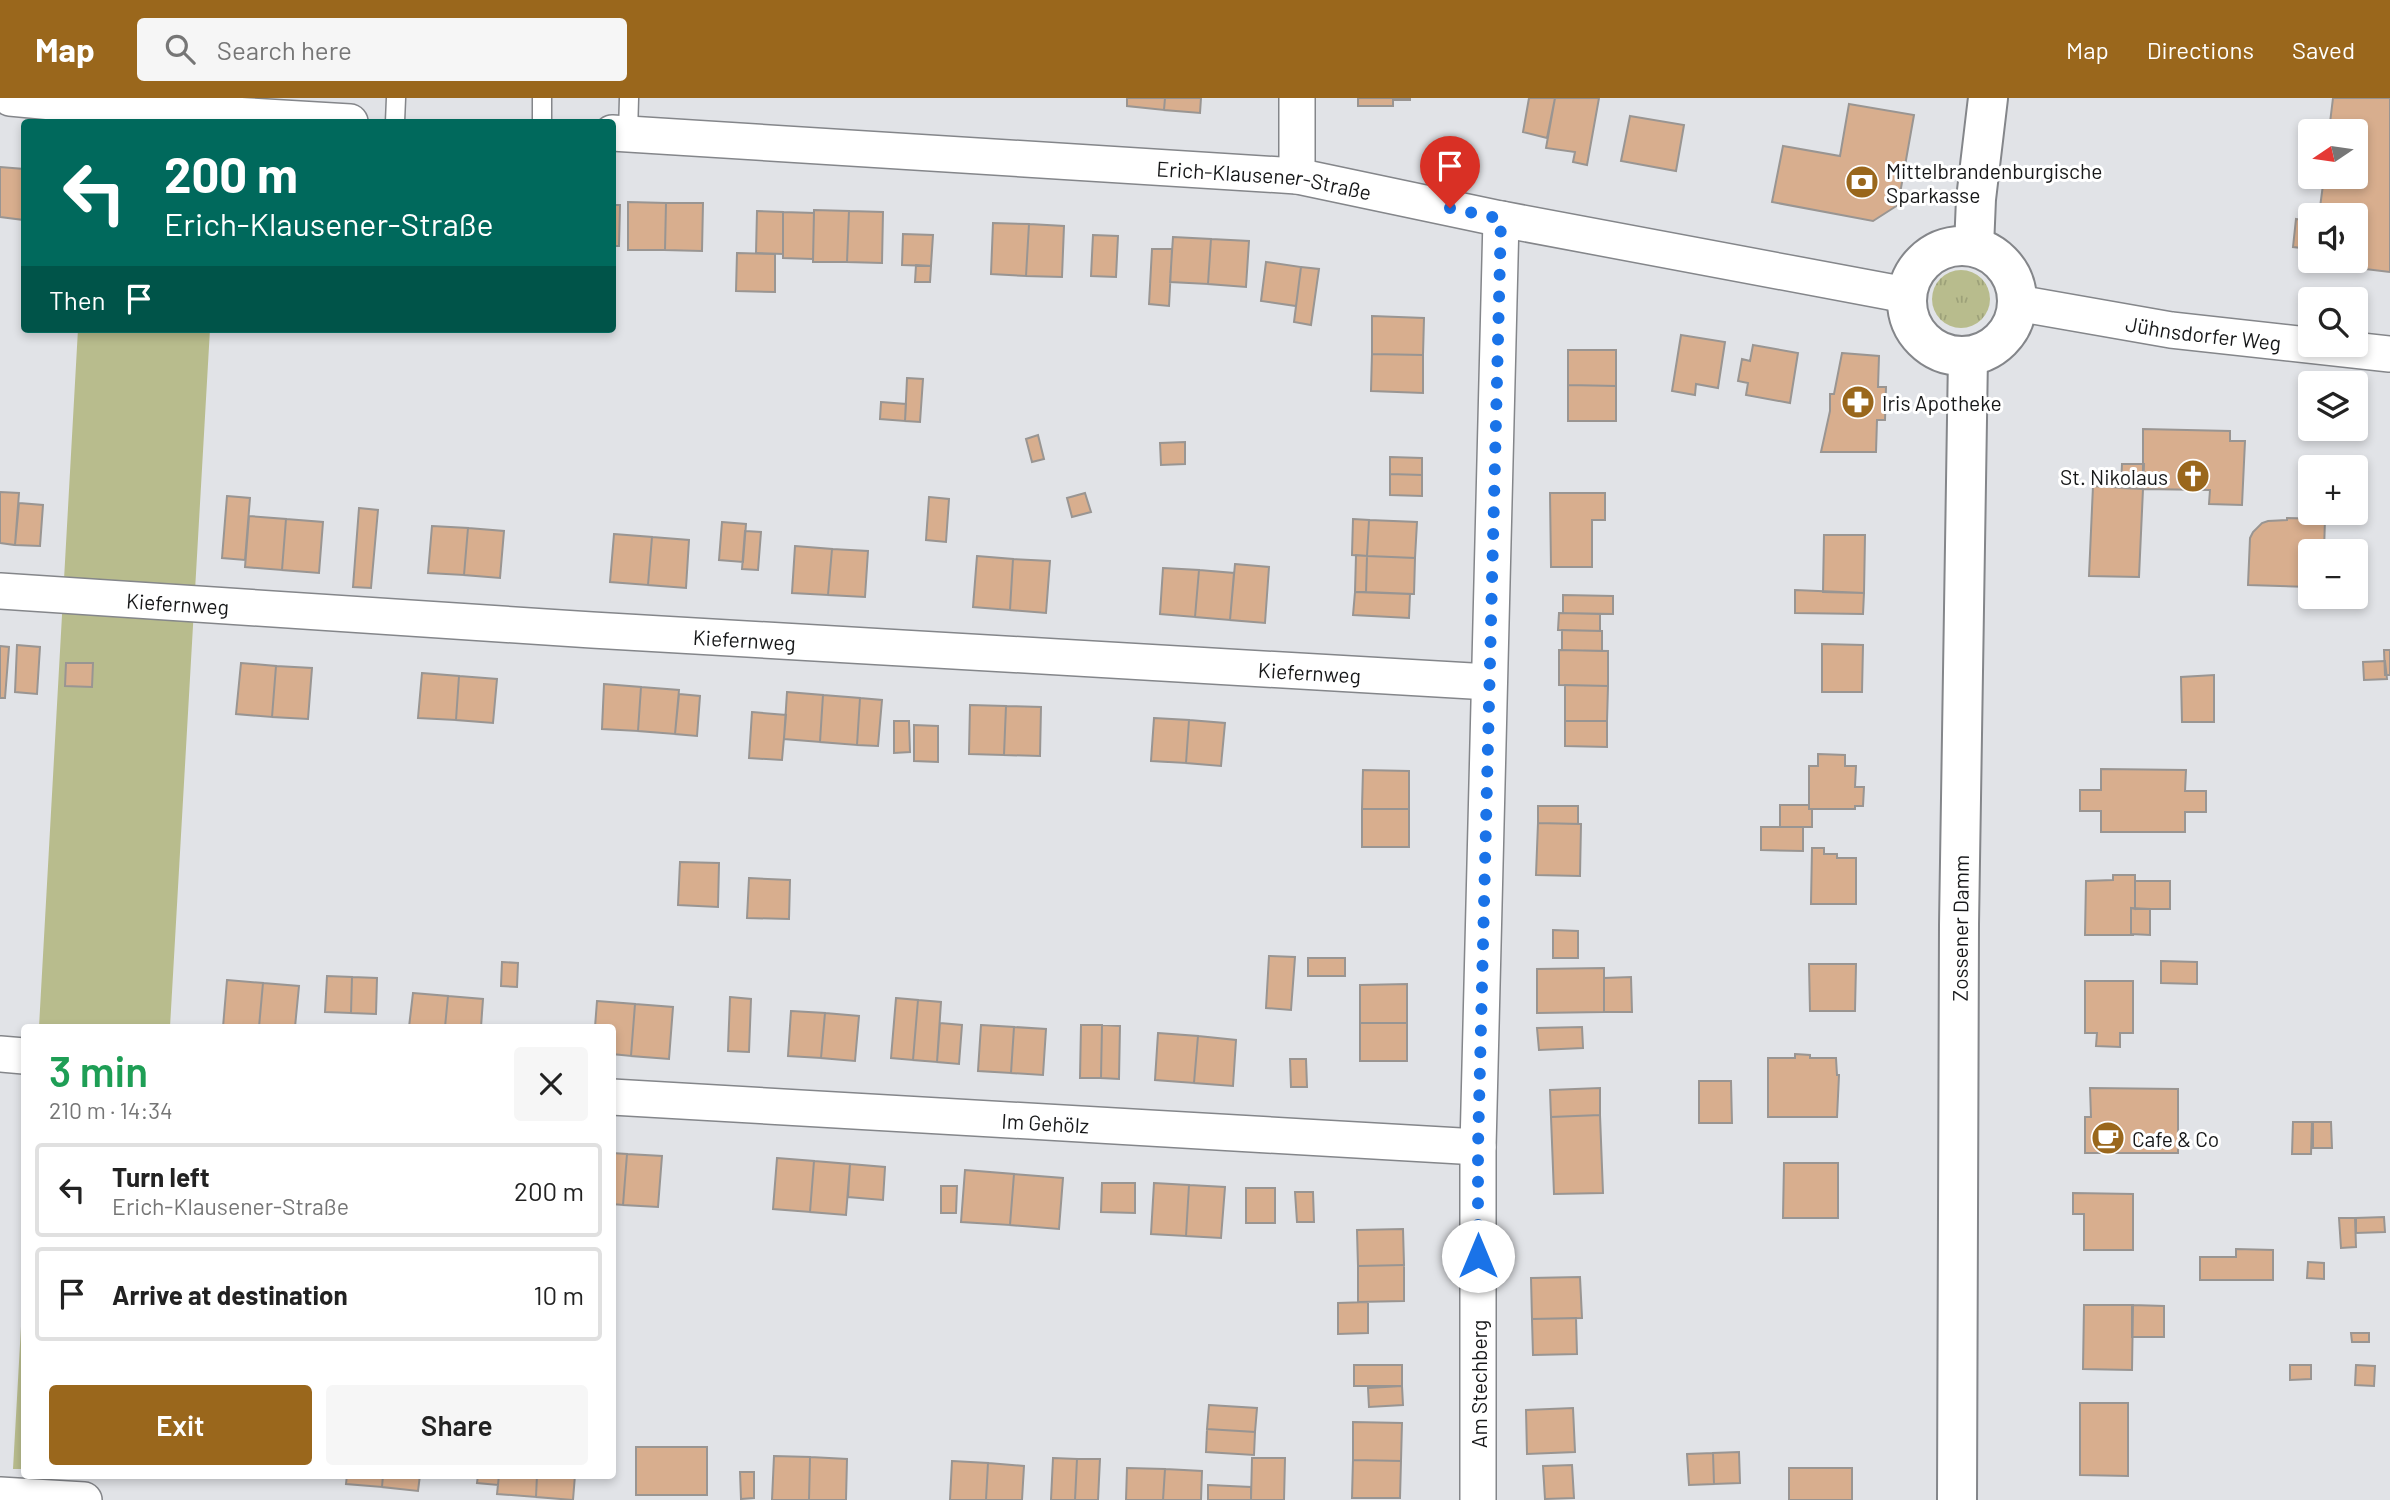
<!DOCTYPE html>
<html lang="en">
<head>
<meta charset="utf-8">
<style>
  :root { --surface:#fff; --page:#f6f6f6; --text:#222; --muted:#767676; --line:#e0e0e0; --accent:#9a671c }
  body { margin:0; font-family:Barlow,sans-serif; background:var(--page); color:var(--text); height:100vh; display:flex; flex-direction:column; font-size:26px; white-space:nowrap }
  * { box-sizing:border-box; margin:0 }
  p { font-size:23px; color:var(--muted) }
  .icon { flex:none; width:38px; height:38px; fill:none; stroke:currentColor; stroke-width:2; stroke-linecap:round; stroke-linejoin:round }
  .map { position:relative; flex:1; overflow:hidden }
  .sheet { position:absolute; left:21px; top:926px; width:595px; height:455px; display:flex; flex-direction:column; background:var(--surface); border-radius:7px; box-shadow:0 4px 10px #0003 }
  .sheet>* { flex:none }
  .banner { position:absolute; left:21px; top:21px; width:595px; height:214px; border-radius:7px; box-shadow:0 4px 10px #0003; background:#00695c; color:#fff; overflow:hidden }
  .needle { width:46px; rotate:257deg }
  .tools { position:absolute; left:2298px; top:21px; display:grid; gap:14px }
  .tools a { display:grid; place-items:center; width:70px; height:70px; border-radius:7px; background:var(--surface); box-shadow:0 4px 10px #0003; font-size:35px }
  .pin { position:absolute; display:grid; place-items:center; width:60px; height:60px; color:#fff; margin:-72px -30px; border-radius:50% 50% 50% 0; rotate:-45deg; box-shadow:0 0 7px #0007 }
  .pin .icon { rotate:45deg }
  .me { position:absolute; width:77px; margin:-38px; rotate:0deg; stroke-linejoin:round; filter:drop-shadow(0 0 5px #0008) }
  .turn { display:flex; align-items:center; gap:24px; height:147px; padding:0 28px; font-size:32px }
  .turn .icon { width:91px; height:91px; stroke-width:2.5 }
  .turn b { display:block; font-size:49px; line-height:60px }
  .then { display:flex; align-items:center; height:66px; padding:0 28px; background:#0003; gap:14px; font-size:26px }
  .round { display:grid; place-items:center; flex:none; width:74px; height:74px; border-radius:7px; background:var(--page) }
  .headline { display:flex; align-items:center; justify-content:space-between; height:119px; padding:0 28px }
  h1 { font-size:42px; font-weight:600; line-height:52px; color:#1e9e55 }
  .primary-button { display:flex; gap:14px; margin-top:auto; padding:14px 28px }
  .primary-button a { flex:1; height:80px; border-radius:7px; background:var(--accent); color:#fff; font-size:28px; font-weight:600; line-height:80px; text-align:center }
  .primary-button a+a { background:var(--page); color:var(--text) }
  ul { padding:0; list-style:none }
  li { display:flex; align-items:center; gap:21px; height:94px; margin:0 14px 10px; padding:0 14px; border:4px solid var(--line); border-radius:7px }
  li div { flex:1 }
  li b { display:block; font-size:26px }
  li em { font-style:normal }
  header { display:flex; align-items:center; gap:42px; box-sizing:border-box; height:98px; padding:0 35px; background:var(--accent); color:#fff }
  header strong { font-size:33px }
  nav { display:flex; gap:38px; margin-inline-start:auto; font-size:24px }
  .search { width:490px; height:63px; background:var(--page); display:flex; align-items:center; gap:18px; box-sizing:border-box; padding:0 24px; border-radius:7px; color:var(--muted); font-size:26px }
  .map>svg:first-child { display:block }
  .grass { fill:url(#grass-tufts) }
  .green { fill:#b8bc8d }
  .building { fill:#d8ae8e; stroke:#999592; stroke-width:2 }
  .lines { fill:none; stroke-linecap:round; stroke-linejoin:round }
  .lane-casing { stroke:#84868a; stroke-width:21 }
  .street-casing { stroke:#84868a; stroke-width:38 }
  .secondary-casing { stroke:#84868a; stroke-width:42 }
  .lane { stroke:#fff; stroke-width:18 }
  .street { stroke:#fff; stroke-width:35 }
  .secondary { stroke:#fff; stroke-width:38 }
  .route { stroke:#1a73e8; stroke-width:12; stroke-dasharray:0 21.6 }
  .labels { text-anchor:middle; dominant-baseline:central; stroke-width:6; stroke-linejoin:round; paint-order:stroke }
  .poi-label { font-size:21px; fill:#171819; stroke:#fff; text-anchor:start }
  .street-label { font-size:21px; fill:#171819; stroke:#fff }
</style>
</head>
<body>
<header>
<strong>Map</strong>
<div class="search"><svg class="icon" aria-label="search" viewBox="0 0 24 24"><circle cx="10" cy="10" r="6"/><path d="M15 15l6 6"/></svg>Search here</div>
<nav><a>Map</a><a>Directions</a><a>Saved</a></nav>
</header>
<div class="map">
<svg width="2390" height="1402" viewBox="0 0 2390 1402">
  <defs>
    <pattern id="grass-tufts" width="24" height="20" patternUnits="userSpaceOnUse" patternTransform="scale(1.75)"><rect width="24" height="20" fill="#b8bc8d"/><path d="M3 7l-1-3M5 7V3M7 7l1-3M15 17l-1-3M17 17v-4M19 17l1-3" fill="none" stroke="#9da179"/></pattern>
  </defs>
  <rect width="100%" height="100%" fill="#e1e3e7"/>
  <path class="grass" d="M1932 201a29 29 0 1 1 58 0a29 29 0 1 1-58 0Z"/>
  <path class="green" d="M78,231H210L170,929H39Z
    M24,1175V1371H13Z"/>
  <path class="building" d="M1127,0H1165L1164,12L1127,8Z
    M1165,0H1201L1200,15L1164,12Z
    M1358,0H1410V2H1393V8H1358Z
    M1529,0H1555L1547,40L1523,34Z
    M1555,0H1599L1587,67L1573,64L1575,54L1546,50Z
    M2333,0H2390V174L2316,165V163H2356V117H2319L2324,79H2356V33H2329Z
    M1849,6L1914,17L1898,107L1873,123L1772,104L1783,48L1840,58Z
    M1630,18L1684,27L1676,73L1621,63Z
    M0,69L24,71V122L0,119Z
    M628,104L666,105L665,152H628Z
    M666,105H703L702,153L665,152Z
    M612,107H620L619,148H612Z
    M814,112L849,113L847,164H813Z
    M757,113L783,114V156L756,155Z
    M849,113L883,114L882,165L847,164Z
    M783,114L814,115L813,161L783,160Z
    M2296,121L2310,123V151L2293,149Z
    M993,125L1029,126L1026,178L991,176Z
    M1029,126L1064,128L1062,179L1026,178Z
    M903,136L933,137L931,168L902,167Z
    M1093,137L1118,138L1116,179L1091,178Z
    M1173,139L1211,141L1208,186L1170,184Z
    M1211,141L1249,143L1246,189L1208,186Z
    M1152,151H1172L1169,208L1149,206Z
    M737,155L775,156V194L736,193Z
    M1266,164L1301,169L1296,208L1261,203Z
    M916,167L931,168L930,184H915Z
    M1301,169L1319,171L1311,227L1294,224Z
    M1372,218L1424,220L1423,257L1372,256Z
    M1681,237L1725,244L1718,290L1696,286L1695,297L1672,293Z
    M1753,247L1798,255L1790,305L1746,297L1748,285L1738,283L1742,261L1750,263Z
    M1568,252H1616V288L1568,287Z
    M1842,255L1879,258L1878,289H1886L1885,322H1877L1876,354H1821L1830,313V296H1834Z
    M1372,256L1423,257V295L1371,293Z
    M907,280L923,281L920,324L905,323Z
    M1568,287L1616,288V323H1568Z
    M881,304L906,306L905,323L880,321Z
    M2143,331L2230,333V343H2245L2242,407L2209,406L2210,392L2143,391Z
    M1038,337L1044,361L1032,364L1026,341Z
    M1185,344V366L1161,367L1160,345Z
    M1390,359L1422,360V377L1390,376Z
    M2122,366H2144L2143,391L2121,390Z
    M1390,376L1422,377V398L1390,397Z
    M2093,388L2143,391L2139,479L2089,478Z
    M0,394L19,395L15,447L0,445Z
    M1085,395L1091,414L1072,419L1067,400Z
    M1550,395H1605V422H1592V469H1551Z
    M227,398L250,400L245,462L222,460Z
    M929,399L949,401L946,444L926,442Z
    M19,405L43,407L40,448L15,447Z
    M359,410L378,412L371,490L353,489Z
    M249,418L286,421L282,472L245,469Z
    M2287,420L2325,421L2324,453H2310V489L2248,487L2250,440L2253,434L2262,425L2268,423L2287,422Z
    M286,421L323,424L319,475L282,472Z
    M1353,421L1369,422L1367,458L1352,457Z
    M1369,422L1417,424L1415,460L1367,458Z
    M722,424L746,426L743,464L719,462Z
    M432,428L468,430L464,477L428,475Z
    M468,430L504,433L500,480L464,477Z
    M745,433L761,434L758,472L742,471Z
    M614,436L652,439L648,487L610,484Z
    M1824,437H1865L1864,495L1823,494Z
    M652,439L689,442L686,490L648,487Z
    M795,448L832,451L828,497L792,495Z
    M832,451L868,453L865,499L828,497Z
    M1356,457L1367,458L1366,494H1355Z
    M977,458L1013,461L1010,512L973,509Z
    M1367,458L1415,460L1414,496L1366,494Z
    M1013,461L1050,463L1046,515L1010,512Z
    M1235,466L1269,469L1265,525L1230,522Z
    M1163,470L1199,472L1195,519L1160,516Z
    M1199,472L1234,475L1230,522L1195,519Z
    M1795,492L1864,495L1863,516L1795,515Z
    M1355,494L1410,496L1409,520L1353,517Z
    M1563,497L1613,498V516L1563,515Z
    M1559,515L1600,516V533L1558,532Z
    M1562,532L1602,533V553L1562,552Z
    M1822,546L1863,547L1862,594H1822Z
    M17,547L40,549L37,596L15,594Z
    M0,548L9,549L5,600H0Z
    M1559,552L1608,553V588L1559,587Z
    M2384,552H2390V577H2385Z
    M2385,563L2387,581L2364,582L2363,564Z
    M66,565H93L92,589L65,588Z
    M241,565L276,568L272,619L236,616Z
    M276,568L312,570L308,621L272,619Z
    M422,575L459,578L456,622L418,620Z
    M2214,577V624H2182L2181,579Z
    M459,578L497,581L493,625L456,622Z
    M604,586L641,589L638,633L602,631Z
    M1565,587L1608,588L1607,623H1565Z
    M641,589L679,592L675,636L638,633Z
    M787,594L823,597L820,644L784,641Z
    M679,596L700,598L697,638L675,636Z
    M823,597L860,600L857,647L820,644Z
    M860,600L882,602L878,648L857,647Z
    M970,607L1006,608L1004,657L969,656Z
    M1006,608L1041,609L1040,658L1004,657Z
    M752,614L786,617L782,662L749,660Z
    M1154,620L1189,622L1186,665L1151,663Z
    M1189,622L1225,625L1221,668L1186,665Z
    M894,623H909L910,654L894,655Z
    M1565,623H1607V649L1565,648Z
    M914,627L938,628V664L914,663Z
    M1818,656L1845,657V668H1856L1855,689H1864L1863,708H1855V711H1809V668H1818Z
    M2101,671L2186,672L2185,693H2206V714H2185V734H2101V713H2080V692H2101Z
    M1363,672L1409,673V711H1362Z
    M1780,707H1809V711H1812V729H1780Z
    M1538,708H1578V726L1538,725Z
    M1362,711H1409V749H1362Z
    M1538,725L1581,726L1580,778L1536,777Z
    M1761,729H1803V753L1761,752Z
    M1812,750H1824V756H1837V760H1856V806H1811Z
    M680,764L719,765L718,809L678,807Z
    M2113,777H2135V811L2131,810V836L2134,837H2085L2086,783L2113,782Z
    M749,780L790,782L789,821L747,820Z
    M2135,783H2170V811H2135Z
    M2131,810L2150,811V837L2131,836Z
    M1553,832L1578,833V860H1553Z
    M1269,858L1295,859L1291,912L1266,910Z
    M1308,860H1345V878H1308Z
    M2161,863L2197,864V886L2161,885Z
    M502,864L518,865L517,889L501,888Z
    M1809,866H1856L1855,913H1810Z
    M1604,870V914L1537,915V871Z
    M327,878L352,879L351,915L325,914Z
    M352,879L377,880L376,916L351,915Z
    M1631,879L1632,914H1604V880Z
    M227,882L263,885L259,929H223Z
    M2085,883H2133V935H2120V949L2096,948L2097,935H2085Z
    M263,885L299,888L295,929H259Z
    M1407,886V925H1360V887Z
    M413,895L448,898L445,929H409Z
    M448,898L483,901L481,929H445Z
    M730,899L751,901L749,954L728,953Z
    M896,900L918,902L913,962L891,960Z
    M918,902L941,904L937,964L913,962Z
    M597,903L635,906L631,958L612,956V929H595Z
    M635,906L673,909L669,961L631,958Z
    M791,913L825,915L821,960L788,958Z
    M825,915L859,918L855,963L821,960Z
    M940,925L962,927L959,966L937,964Z
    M1360,925H1407V963H1360Z
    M981,927L1014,929L1011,975L978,973Z
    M1081,927H1102L1101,980H1080Z
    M1102,927L1120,928L1119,981L1101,980Z
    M1014,929L1046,931L1043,977L1011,975Z
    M1582,929L1583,950L1539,952L1537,930Z
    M1158,935L1198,938L1194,985L1155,982Z
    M1198,938L1236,942L1233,988L1194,985Z
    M1795,956L1810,957V960H1836L1837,977H1839L1837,1019H1768V960H1795Z
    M1290,961H1306L1307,989H1291Z
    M1699,983H1731L1732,1025H1699Z
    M1600,990V1017L1551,1019L1550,992Z
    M2090,990L2178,991V1055H2085V1019H2091Z
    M1600,1017L1603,1095L1554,1096L1551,1019Z
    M2293,1024H2312L2311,1056H2292Z
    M2313,1024H2331L2332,1050H2313Z
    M612,1055L627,1056L623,1107L612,1106Z
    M627,1056L662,1058L658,1109L623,1107Z
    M777,1060L814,1063L810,1114L773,1111Z
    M814,1063L850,1066L846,1117L810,1114Z
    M1784,1065H1838V1120H1783Z
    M850,1066L885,1069L883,1102L848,1099Z
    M965,1072L1014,1076L1010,1127L961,1124Z
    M1014,1076L1063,1080L1059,1131L1010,1127Z
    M1102,1085H1135V1115L1101,1114Z
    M1154,1085L1189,1087L1186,1138L1151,1136Z
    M1189,1087L1225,1089L1221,1140L1186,1138Z
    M941,1088H957L956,1115H941Z
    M1246,1090H1275V1125H1246Z
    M1295,1094H1313L1314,1124H1297Z
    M2073,1095L2133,1096V1152H2084V1116H2073Z
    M2384,1119L2385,1134L2356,1135V1120Z
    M2339,1120H2355L2356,1149L2341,1150Z
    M1403,1131L1404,1167L1358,1168L1357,1132Z
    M2236,1151L2273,1152V1182H2200V1159H2236Z
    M2308,1164L2324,1165V1181L2307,1180Z
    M1404,1167V1203L1358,1204V1168Z
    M1580,1179L1582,1220L1532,1221L1531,1180Z
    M1368,1204V1235L1338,1236V1205Z
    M2084,1207H2133L2132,1272L2083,1271Z
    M2132,1207L2164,1208V1239H2132Z
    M1576,1220L1577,1256L1533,1257L1532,1221Z
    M2351,1235H2369V1244H2352Z
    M1354,1267H1402V1288H1354Z
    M2290,1267H2311V1281L2290,1282Z
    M2356,1267L2375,1268L2374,1288L2355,1287Z
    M1402,1288L1403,1307L1369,1309L1368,1290Z
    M2080,1305H2128V1378L2080,1377Z
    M1209,1307L1257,1310L1255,1334L1207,1331Z
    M1573,1310L1575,1354L1527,1356L1526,1312Z
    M1353,1324L1402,1325L1401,1363L1353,1362Z
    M1207,1331L1255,1334L1254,1357L1206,1354Z
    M636,1349H707V1397H636Z
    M1739,1354L1740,1385L1714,1386L1713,1355Z
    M1713,1355L1714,1386L1689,1387L1687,1356Z
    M774,1358L810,1359L809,1402H772Z
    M810,1359L847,1361L846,1402H809Z
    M1053,1360L1077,1361L1075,1402H1051Z
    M1252,1360H1285L1284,1402H1251Z
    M1077,1361H1100L1098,1402H1075Z
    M1353,1362L1401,1363L1400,1400H1352Z
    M952,1363L988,1365L986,1402H950Z
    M988,1365L1024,1368L1022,1402H986Z
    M1572,1367L1574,1400L1545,1401L1543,1368Z
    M1127,1370L1165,1371L1163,1402H1126Z
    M1789,1370H1852V1402H1789Z
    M1165,1371L1202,1373L1201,1402H1163Z
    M740,1374H754V1400L741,1401Z
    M347,1377H383L382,1389L346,1386Z
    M383,1377H420L418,1393L382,1389Z
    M478,1377H499L498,1387L477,1385Z
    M499,1377H537L536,1399L497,1396Z
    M537,1377H575L573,1402L536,1399Z
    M1208,1387L1251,1389V1402H1208Z"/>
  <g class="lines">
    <defs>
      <path id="lane" d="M542,0V24
        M395,24L396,0
        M628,36L629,0"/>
      <g id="street">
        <path d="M10,0L116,10L350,24"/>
        <path d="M1297,0V78"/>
        <path id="s1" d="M612,35L1297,78L1501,121L1906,197"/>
        <path id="s2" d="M2017,205L2171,232L2390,256"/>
        <path id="s3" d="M0,493L592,532L1489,584"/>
        <path d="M0,956L24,958"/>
        <path id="s4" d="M612,999L1478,1049"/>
        <path d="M0,1397L84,1402"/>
        <path d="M1478,1402V1049L1501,121"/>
      </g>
      <g id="secondary">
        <circle cx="1962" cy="203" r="55"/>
        <path d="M1974,149L1976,101L1988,0"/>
        <path id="s5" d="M1957,1402L1959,827L1968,258"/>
      </g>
    </defs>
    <use href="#lane" class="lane-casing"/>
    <use href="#street" class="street-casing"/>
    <use href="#secondary" class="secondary-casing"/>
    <use href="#lane" class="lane"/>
    <use href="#street" class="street"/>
    <use href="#secondary" class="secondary"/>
  </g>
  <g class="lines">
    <path class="route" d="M1450,110L1501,121L1478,1049V1158"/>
  </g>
  <defs>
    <symbol id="bank-disc" viewBox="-11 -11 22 22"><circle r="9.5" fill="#9a671c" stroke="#fff"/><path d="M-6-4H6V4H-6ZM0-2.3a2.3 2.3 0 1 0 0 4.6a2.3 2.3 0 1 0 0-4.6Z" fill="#fff"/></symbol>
    <symbol id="pharmacy-disc" viewBox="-11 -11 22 22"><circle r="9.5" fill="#9a671c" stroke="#fff"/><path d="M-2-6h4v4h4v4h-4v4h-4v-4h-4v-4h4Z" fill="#fff"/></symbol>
    <symbol id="church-disc" viewBox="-11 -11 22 22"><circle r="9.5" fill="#9a671c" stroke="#fff"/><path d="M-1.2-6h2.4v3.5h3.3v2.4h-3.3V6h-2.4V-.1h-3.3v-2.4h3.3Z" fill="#fff"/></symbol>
    <symbol id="cafe-disc" viewBox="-11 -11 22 22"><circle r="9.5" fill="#9a671c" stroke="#fff"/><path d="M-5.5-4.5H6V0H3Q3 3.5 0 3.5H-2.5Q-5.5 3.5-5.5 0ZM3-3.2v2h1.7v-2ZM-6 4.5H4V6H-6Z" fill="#fff"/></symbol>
  </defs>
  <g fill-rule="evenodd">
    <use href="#bank-disc" x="1843" y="65" width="38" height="38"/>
    <use href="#pharmacy-disc" x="1839" y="285" width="38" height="38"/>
    <use href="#church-disc" x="2174" y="359" width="38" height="38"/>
    <use href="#cafe-disc" x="2089" y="1021" width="38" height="38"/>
  </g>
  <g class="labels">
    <g class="poi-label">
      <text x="1886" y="72">Mittelbrandenburgische<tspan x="1886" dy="24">Sparkasse</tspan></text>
      <text x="1882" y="304">Iris Apotheke</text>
      <text x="2168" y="378" text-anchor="end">St. Nikolaus</text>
      <text x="2132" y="1040">Cafe &amp; Co</text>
    </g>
    <g class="street-label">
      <text stroke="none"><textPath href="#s1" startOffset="654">Erich-Klausener-Straße</textPath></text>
      <text stroke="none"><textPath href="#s2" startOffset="189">Jühnsdorfer Weg</textPath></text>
      <text stroke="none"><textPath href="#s3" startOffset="178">Kiefernweg</textPath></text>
      <text stroke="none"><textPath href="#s3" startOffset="746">Kiefernweg</textPath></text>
      <text stroke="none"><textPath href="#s3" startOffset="1312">Kiefernweg</textPath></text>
      <text stroke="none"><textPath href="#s5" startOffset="572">Zossener Damm</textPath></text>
      <text stroke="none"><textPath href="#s4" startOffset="434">Im Gehölz</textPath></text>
      <text transform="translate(1478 1286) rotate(-90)">Am Stechberg</text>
    </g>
  </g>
</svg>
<div class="tools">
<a><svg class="needle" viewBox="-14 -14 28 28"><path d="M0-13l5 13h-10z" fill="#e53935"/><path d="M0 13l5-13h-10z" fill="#767676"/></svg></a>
<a><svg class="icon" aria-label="sound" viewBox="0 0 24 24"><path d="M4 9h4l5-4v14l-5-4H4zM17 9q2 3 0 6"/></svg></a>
<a><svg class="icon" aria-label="search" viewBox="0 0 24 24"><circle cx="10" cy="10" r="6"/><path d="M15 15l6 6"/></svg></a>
<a><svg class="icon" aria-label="layers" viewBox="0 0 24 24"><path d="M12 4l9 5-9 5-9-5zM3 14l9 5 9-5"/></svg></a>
<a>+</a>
<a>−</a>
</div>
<div class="pin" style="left:1450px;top:110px;background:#d93025"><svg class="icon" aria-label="arrive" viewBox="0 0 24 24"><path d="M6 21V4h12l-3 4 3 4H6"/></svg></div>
<svg class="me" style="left:1478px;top:1158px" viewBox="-20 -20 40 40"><circle r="19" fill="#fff"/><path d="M0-13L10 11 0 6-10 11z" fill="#1a73e8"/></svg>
<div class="banner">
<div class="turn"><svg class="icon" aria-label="left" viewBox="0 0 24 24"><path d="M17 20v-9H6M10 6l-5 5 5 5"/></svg><div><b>200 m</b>Erich-Klausener-Straße</div></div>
<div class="then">Then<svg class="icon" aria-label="arrive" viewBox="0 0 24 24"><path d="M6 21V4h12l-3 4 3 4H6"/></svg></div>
</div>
<section class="sheet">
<div class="headline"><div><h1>3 min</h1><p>210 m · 14:34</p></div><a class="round"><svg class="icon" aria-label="close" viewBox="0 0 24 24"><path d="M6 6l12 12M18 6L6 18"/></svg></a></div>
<ul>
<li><svg class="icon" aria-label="left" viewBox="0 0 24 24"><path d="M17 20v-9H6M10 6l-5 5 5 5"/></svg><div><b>Turn left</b><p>Erich-Klausener-Straße</p></div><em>200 m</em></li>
<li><svg class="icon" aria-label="arrive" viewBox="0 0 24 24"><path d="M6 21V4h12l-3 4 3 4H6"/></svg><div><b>Arrive at destination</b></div><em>10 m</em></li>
</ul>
<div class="primary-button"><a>Exit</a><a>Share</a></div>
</section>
</div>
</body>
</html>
